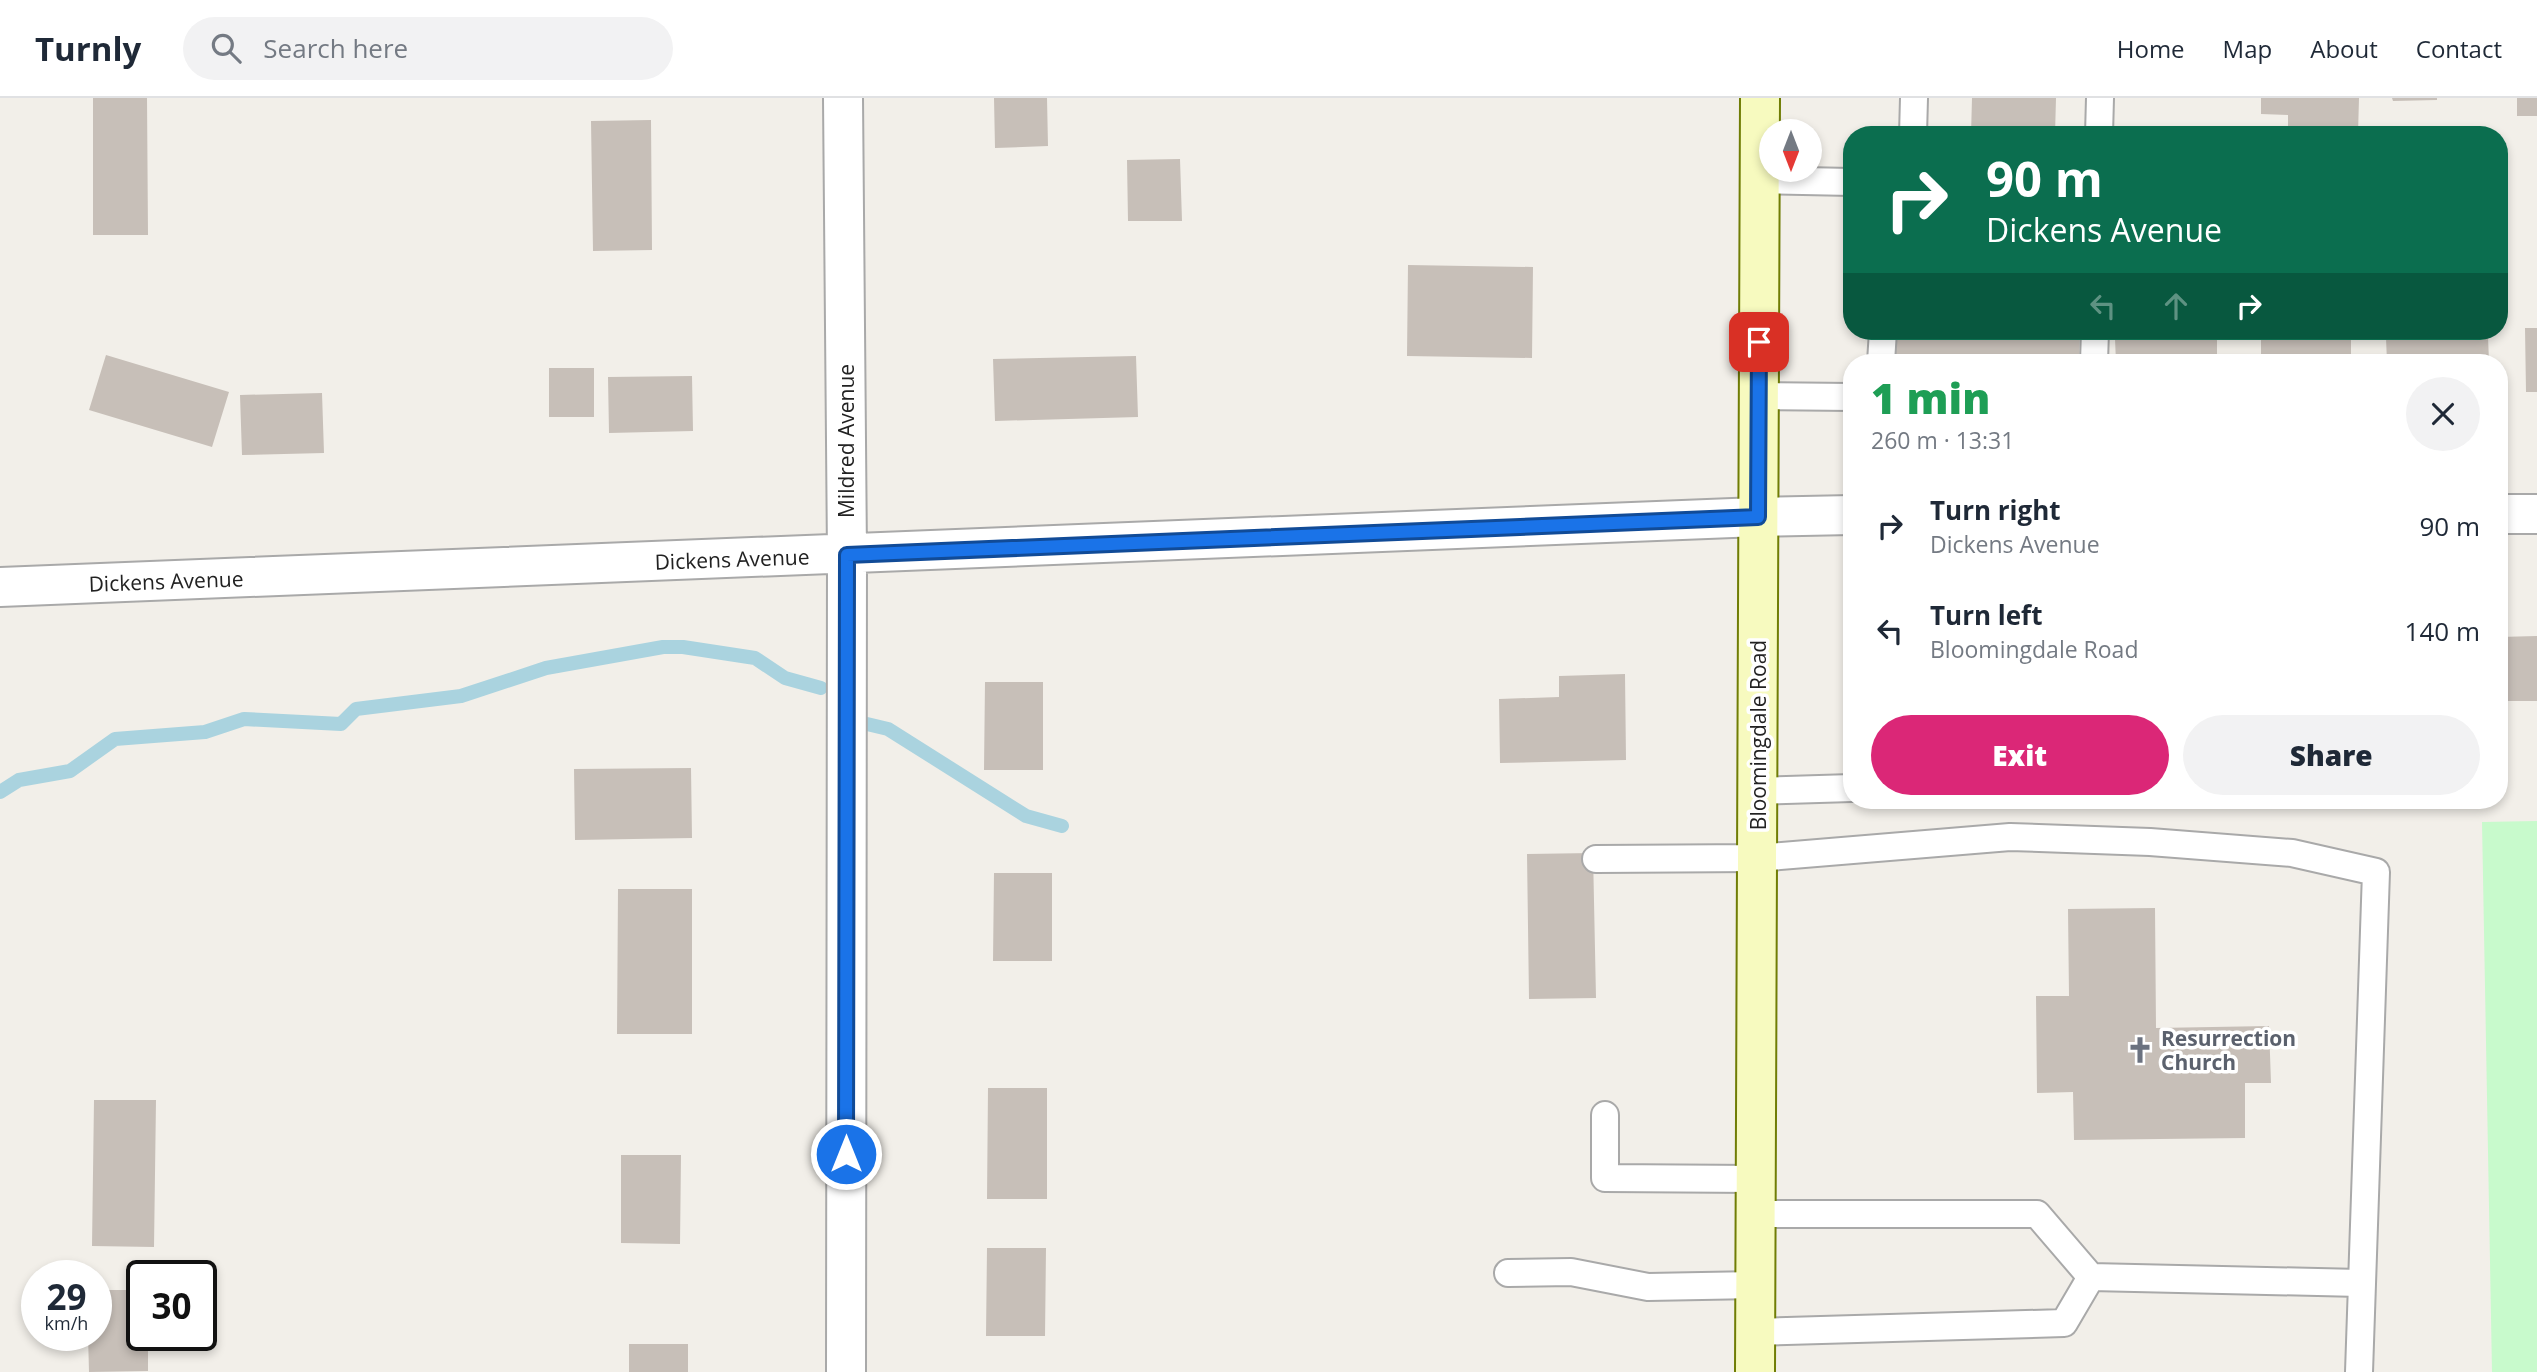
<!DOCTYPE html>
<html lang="en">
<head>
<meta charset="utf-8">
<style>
  :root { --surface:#fff; --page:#f2f2f3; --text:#1f2937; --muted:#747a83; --line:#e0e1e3; --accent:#db2777 }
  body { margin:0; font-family:"Open Sans",sans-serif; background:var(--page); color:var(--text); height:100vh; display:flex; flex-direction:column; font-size:26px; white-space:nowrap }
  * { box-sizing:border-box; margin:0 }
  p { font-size:23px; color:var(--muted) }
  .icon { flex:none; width:38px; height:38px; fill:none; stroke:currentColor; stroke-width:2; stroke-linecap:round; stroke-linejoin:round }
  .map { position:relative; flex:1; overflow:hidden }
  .details { position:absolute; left:1843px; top:256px; width:665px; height:455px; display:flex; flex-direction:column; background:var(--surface); border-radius:28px; box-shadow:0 4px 10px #0003 }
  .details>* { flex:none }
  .top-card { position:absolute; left:1843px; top:28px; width:665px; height:214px; border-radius:28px; box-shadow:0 4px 10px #0003; background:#0b6e4f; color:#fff; overflow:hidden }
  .needle { width:46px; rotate:180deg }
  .fabs { position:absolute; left:1759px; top:21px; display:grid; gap:14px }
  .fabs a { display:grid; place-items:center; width:63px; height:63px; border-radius:50%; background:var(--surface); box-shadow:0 4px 10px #0003; font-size:35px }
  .speed { position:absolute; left:21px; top:1162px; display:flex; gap:14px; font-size:35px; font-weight:700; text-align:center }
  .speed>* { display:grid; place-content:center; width:91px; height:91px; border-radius:50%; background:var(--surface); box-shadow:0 4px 10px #0003; line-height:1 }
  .speed small { font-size:18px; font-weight:400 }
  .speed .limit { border:4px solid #111; border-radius:10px; background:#fff; color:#111 }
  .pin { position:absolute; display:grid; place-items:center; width:60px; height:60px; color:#fff; margin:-30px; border-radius:14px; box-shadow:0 4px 10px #0006 }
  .me { position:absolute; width:77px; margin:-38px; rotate:0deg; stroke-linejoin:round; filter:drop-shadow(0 0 5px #0008) }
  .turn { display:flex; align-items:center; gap:24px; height:147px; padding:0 28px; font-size:32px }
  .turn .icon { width:91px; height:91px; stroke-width:2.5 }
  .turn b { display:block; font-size:49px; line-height:60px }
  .lanes { display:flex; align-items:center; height:66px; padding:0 28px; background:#0003; justify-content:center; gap:35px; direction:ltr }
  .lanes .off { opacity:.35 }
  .round { display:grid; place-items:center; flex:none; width:74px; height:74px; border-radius:37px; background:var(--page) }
  .headline { display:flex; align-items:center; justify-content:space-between; height:119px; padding:0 28px }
  h1 { font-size:42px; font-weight:800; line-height:52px; color:#1e9e55 }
  .action { display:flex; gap:14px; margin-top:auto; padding:14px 28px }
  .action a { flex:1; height:80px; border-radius:42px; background:var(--accent); color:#fff; font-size:28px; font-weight:800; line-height:80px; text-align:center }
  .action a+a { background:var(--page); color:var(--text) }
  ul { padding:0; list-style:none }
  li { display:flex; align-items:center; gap:21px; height:105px; padding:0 28px }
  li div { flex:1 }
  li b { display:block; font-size:26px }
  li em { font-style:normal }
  header { display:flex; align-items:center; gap:42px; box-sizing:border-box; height:98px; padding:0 35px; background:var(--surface); border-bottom:2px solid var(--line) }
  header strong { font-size:33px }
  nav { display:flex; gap:38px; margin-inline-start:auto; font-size:24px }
  .search { width:490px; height:63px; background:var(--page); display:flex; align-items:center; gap:18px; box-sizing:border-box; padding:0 24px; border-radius:38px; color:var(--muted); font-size:26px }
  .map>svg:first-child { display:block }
  .park { fill:#c8facc }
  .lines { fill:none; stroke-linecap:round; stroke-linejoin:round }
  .stream { stroke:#aad3df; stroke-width:14 }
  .building { fill:#c7bfb8 }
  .lane-casing { stroke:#a9a9a9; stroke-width:30 }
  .street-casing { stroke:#a9a9a9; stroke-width:42 }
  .secondary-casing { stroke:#707d05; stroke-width:42 }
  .lane { stroke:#fff; stroke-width:26 }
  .street { stroke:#fff; stroke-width:38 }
  .secondary { stroke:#f7fabf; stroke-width:38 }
  .route-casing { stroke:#114b97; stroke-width:18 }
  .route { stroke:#1a73e8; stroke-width:12 }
  .labels { text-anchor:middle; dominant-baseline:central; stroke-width:7; stroke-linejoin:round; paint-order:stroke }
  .street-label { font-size:21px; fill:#222; stroke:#fff }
  .worship-label { font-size:21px; font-weight:bold; fill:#5b616d; stroke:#fff; text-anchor:start }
</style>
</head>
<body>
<header>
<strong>Turnly</strong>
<div class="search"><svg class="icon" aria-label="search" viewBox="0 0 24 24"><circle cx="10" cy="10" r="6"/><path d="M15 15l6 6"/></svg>Search here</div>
<nav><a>Home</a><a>Map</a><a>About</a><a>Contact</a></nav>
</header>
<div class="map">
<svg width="2537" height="1274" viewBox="0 0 2537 1274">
  <rect width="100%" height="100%" fill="#f2efe9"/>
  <path class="park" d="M2537,723V1274H2492L2482,724Z"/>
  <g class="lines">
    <path class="stream" d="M867,626L888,631L1026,718L1062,728
      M0,694L19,682L70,673L115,641L205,634L244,621L341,626L356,611L461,598L546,570L663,549H683L755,560L785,580L821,590"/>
  </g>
  <path class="building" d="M93,0H147L148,137H93Z
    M994,0H1047L1048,48L995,50Z
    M1972,0H2056L2055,37H1971Z
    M2261,0H2359L2358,36L2288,35V17L2261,16Z
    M2392,0H2437V2L2393,3Z
    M2517,0H2537V18H2517Z
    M651,22L652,152L593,153L591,23Z
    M1180,61L1182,123H1128L1127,62Z
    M1408,167L1533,169L1532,260L1407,258Z
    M2525,230H2537V294H2526Z
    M1886,233H2080L2079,264H1885Z
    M2488,238L2489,264H2387L2386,240Z
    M2217,240V264H2116L2115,241Z
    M2261,240L2351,241V264H2261Z
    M106,257L229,294L212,349L89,312Z
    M1136,258L1138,319L995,323L993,261Z
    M549,270H594V319H549Z
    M692,278L693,333L609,335L608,279Z
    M322,295L324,355L242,357L240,297Z
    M2537,538V603H2499V539Z
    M1625,576L1626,662L1500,665L1499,601L1559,599V578Z
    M985,584H1043V672H984Z
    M691,670L692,740L575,742L574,671Z
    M1593,755L1596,900L1529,901L1527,756Z
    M994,775H1052V863H993Z
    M618,791H692V936H617Z
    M2155,810L2156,930L2269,928L2271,985H2245V1040L2074,1042L2073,994L2037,995L2036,898H2069L2068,811Z
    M988,990H1047V1101H987Z
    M94,1002H156L154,1149L92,1148Z
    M621,1057H681L680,1146L621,1145Z
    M987,1150H1046L1045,1238H986Z
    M96,1192H142V1237H148V1273L89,1274L88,1237H96Z
    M629,1246H688V1274H629Z"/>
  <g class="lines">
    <defs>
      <path id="lane" d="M1913,37L1914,0
        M2099,37L2100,0
        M1759,82L1852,84
        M1881,264L1883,233
        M2094,264L2095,233
        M1759,298L1852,299
        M1757,693L1852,690
        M1596,761L1757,760L2010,739L2150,744L2292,755L2376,774L2359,1274
        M1605,1017V1080L1756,1081
        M1756,1116H2037L2091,1179L2064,1225L1756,1234
        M1508,1175L1571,1174L1648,1189L1756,1187
        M2091,1179L2360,1185"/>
      <path id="street" d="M843,0L847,457L846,1274
        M2499,416H2537
        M0,489L1758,419L1852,417"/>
      <path id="secondary" d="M1755,1274L1760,0"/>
    </defs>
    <use href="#lane" class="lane-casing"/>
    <use href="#street" class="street-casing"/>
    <use href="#secondary" class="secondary-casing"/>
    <use href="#lane" class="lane"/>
    <use href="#street" class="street"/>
    <use href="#secondary" class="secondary"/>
  </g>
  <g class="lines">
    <defs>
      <path id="route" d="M846,1056L847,457L1758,419L1759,244"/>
    </defs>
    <use href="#route" class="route-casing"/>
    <use href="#route" class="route"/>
  </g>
  <defs>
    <symbol id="church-bare" viewBox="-9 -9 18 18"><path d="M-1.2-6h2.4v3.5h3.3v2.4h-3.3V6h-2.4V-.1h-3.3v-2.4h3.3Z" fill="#6b7280" stroke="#fff" stroke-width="2.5" paint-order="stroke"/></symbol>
  </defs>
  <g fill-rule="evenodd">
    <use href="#church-bare" x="2121" y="933" width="38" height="38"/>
  </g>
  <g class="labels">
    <g class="street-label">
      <text transform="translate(846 343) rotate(-90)">Mildred Avenue</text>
      <text transform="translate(732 461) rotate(-2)">Dickens Avenue</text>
      <text transform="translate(166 483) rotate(-2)">Dickens Avenue</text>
      <text transform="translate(1758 637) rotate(-90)">Bloomingdale Road</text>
    </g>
    <g class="worship-label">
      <text x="2161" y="940">Resurrection<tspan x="2161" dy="24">Church</tspan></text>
    </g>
  </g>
</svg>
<div class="fabs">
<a><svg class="needle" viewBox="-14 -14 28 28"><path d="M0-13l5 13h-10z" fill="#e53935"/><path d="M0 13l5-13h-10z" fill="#747a83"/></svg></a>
</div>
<div class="speed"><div>29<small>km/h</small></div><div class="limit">30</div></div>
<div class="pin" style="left:1759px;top:244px;background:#d93025"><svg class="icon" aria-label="arrive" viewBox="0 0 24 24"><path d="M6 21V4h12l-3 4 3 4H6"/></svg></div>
<svg class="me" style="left:846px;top:1056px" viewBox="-20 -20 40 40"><circle r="17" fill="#1a73e8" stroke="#fff" stroke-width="3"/><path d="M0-11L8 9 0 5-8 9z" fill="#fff"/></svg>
<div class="top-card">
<div class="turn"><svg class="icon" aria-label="right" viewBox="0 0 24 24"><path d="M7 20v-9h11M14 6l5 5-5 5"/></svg><div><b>90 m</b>Dickens Avenue</div></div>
<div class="lanes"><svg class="icon off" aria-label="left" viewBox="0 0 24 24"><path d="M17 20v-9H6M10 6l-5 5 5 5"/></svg><svg class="icon off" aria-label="ahead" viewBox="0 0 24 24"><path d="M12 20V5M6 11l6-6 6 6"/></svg><svg class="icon" aria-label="right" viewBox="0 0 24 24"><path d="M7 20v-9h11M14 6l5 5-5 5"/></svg></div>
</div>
<section class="details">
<div class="headline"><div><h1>1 min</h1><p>260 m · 13:31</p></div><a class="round"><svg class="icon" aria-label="close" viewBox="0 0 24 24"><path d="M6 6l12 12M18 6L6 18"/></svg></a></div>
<ul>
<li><svg class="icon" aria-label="right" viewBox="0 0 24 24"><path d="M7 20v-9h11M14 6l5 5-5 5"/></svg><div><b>Turn right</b><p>Dickens Avenue</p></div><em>90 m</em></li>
<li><svg class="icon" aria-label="left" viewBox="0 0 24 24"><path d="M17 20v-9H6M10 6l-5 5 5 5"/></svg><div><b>Turn left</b><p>Bloomingdale Road</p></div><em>140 m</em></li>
</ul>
<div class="action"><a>Exit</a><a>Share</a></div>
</section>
</div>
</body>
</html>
